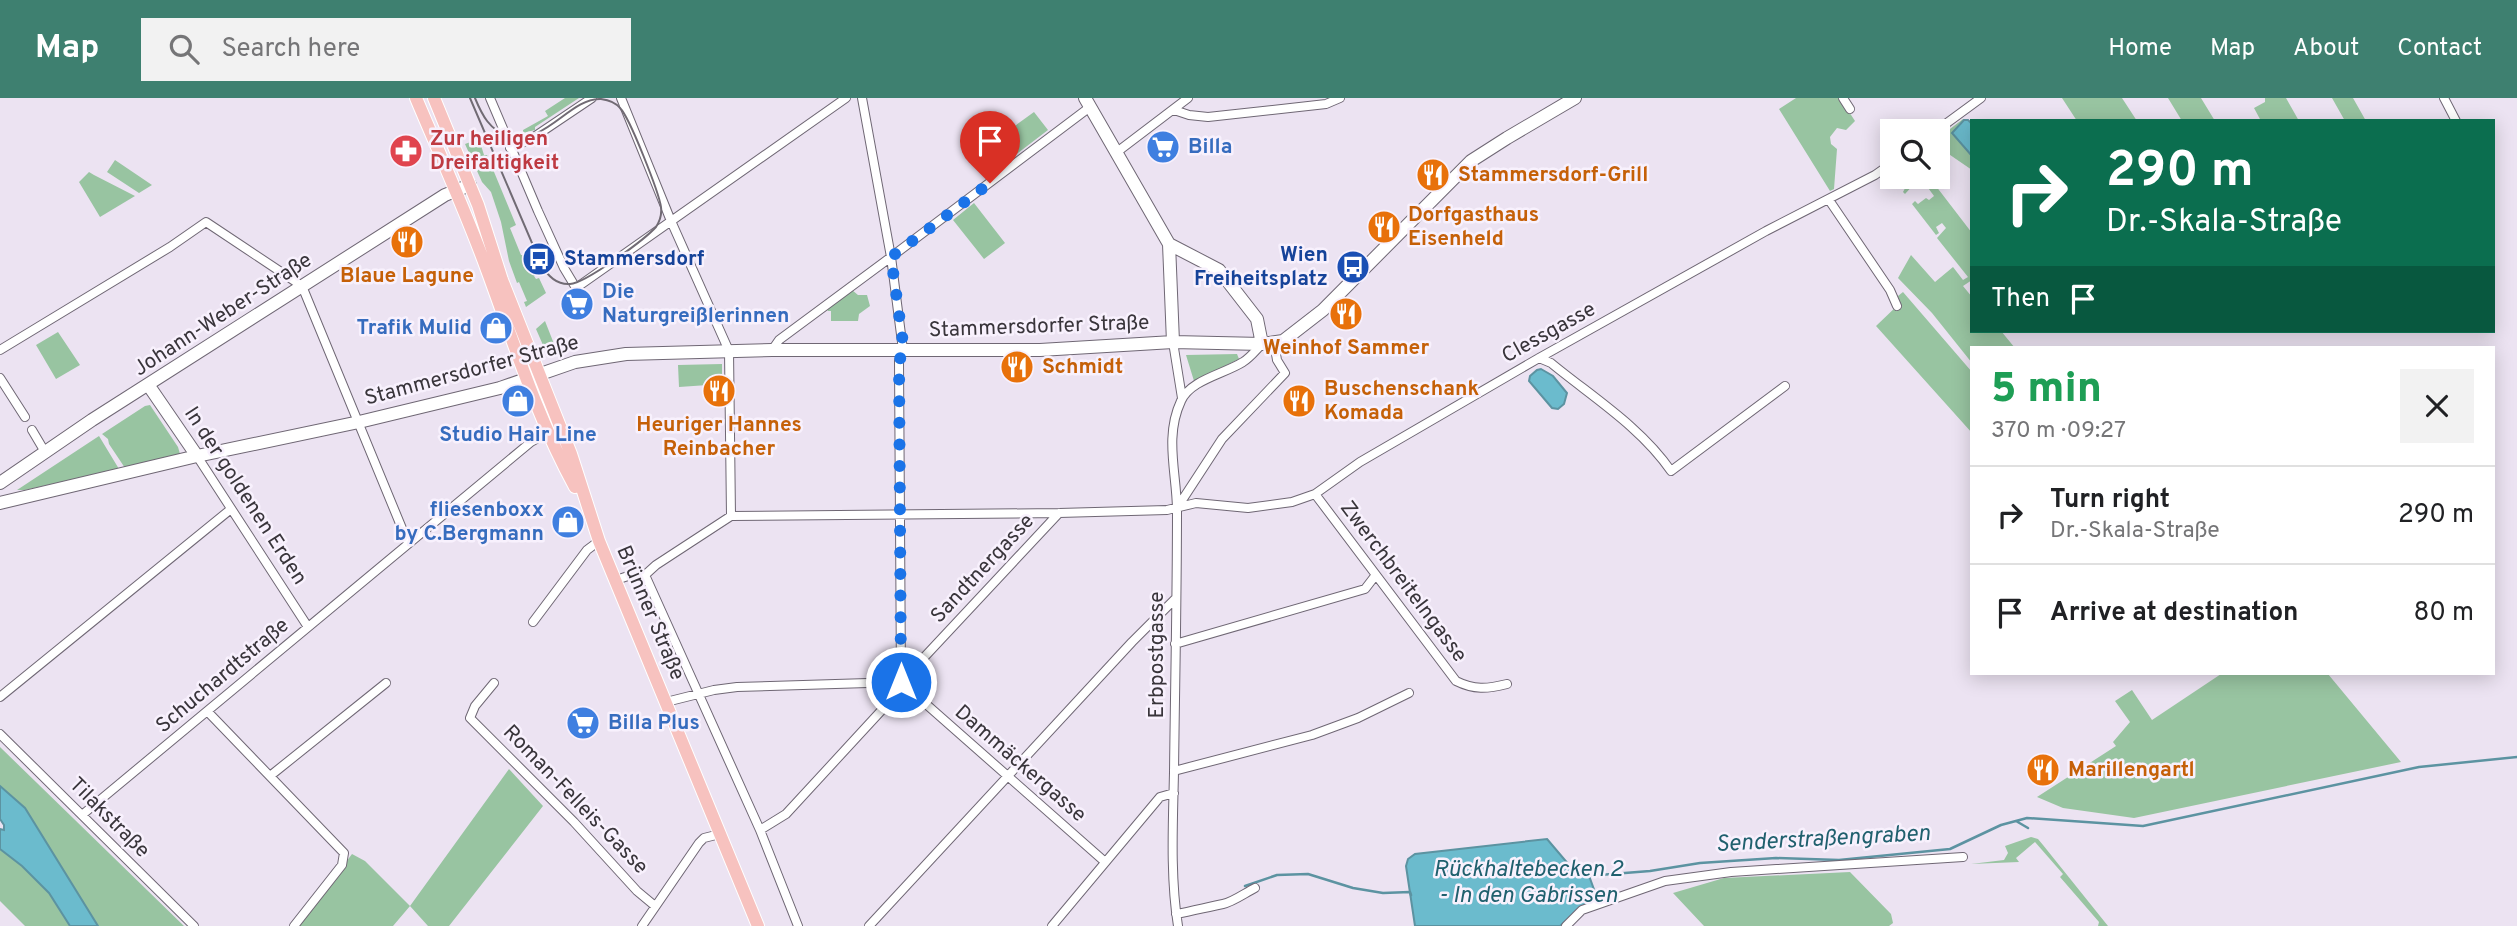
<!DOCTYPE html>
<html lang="en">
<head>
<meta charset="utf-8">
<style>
  :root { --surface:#fff; --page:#f2f2f2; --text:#202124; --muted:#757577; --line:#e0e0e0; --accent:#3e8070 }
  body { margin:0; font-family:Overpass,sans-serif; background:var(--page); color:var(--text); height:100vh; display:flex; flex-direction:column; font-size:26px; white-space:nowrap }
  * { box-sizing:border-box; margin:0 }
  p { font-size:23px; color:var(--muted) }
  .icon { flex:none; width:38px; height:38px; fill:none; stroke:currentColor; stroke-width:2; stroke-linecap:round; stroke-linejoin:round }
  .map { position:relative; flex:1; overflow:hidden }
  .panel { position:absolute; left:1970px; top:248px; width:525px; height:329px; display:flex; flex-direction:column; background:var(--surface); border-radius:0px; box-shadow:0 4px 18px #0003 }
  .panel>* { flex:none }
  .banner { position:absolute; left:1970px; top:21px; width:525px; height:214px; border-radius:0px; box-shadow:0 4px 18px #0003; background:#0b6e4f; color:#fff; overflow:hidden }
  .controls { position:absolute; left:1880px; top:21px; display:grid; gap:14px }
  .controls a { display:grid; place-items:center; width:70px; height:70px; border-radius:0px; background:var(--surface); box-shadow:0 4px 18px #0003; font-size:35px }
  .pin { position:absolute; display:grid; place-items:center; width:60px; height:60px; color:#fff; margin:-72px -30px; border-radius:50% 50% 50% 0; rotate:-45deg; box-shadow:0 0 7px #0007 }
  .pin .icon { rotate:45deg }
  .me { position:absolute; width:77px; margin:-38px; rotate:0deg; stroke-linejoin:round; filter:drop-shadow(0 0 5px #0008) }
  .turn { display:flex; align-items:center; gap:24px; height:147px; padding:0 21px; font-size:32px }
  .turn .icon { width:91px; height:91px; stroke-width:2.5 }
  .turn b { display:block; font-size:49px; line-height:60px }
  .then { display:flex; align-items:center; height:66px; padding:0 21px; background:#0003; gap:14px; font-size:26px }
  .round { display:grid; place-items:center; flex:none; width:74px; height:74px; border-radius:0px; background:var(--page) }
  .overview { display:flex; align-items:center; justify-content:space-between; height:119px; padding:0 21px }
  h1 { font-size:42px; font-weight:800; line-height:52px; color:#1e9e55 }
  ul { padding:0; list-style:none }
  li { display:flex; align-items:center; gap:21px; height:98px; padding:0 21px; border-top:2px solid var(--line) }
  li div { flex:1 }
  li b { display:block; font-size:26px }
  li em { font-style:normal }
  header { display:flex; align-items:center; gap:42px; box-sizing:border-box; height:98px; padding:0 35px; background:var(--accent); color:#fff }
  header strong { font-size:33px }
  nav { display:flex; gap:38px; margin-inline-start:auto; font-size:24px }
  .search { width:490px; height:63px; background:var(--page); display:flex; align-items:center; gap:18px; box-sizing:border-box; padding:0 24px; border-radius:0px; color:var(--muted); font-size:26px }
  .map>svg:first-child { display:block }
  .green { fill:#98c4a1 }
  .water { fill:#6bbbcd; stroke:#5c93a1; stroke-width:2 }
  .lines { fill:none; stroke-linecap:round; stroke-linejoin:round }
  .stream { stroke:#5c93a1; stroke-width:2.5 }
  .street-casing { stroke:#6f6774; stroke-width:10 }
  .secondary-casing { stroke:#6f6774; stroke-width:14 }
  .primary-casing { stroke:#fff; stroke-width:14 }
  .street { stroke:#fff; stroke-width:8 }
  .secondary { stroke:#fff; stroke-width:12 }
  .primary { stroke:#f7c2bf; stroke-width:12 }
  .tram { stroke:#716b74; stroke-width:2 }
  .route { stroke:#1a73e8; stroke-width:12; stroke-dasharray:0 21.6 }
  .labels { text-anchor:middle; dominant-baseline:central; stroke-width:5; stroke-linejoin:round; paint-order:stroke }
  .health-label { font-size:21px; font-weight:bold; fill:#be3a42; stroke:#f8f1fd; text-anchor:start }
  .shop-label { font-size:21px; font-weight:bold; fill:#366cbe; stroke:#f8f1fd; text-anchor:start }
  .food-label { font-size:21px; font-weight:bold; fill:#c56008; stroke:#f8f1fd; text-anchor:start }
  .transit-label { font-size:21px; font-weight:bold; fill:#164399; stroke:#f8f1fd; text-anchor:end }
  .street-label { font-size:21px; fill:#39353b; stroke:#f8f1fd }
  .water-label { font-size:23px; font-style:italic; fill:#20606e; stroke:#f8f1fd }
</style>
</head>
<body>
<header>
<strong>Map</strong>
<div class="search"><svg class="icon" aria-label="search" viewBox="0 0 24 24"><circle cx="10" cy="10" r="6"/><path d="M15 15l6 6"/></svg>Search here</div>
<nav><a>Home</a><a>Map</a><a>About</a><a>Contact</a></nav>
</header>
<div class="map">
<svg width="2517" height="828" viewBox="0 0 2517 828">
  <rect width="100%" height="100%" fill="#ece3f2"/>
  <path class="green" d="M565,0H579L535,29V32L523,35V32L548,18L545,13Z
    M1796,0H1840L1855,23L1846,32L1837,30L1830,39L1831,46L1837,51L1834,91L1830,93L1779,11Z
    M2062,0H2122L2137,23H2077Z
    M2168,0H2201L2215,23H2182Z
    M2265,0H2286L2299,23H2261L2254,10L2265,4Z
    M2332,0H2353L2366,23H2345Z
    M1034,14L1048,32L1005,65L990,46Z
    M1963,21L1972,23V72L1937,48V41Z
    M479,41L484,57H487L516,127L510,130L521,157H524L530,174L535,172L537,176L534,178L536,181L539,180L546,195L526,209L524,204L527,203L519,184L517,185L509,163L501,124L491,94L482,84L465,46Z
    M115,62L152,87L139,95L107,74Z
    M89,74L94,77L135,98L100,119L79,84Z
    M1911,79H1929L1972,135L1970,168L1972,182L1963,188L1972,199V233H2001L2015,250H1972V265L1932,215L1898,180L1911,157L1935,184L1953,169L1963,182L1968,179L1937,140L1946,130L1942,125L1936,129L1939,135L1936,137L1912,106L1915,103L1918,106L1926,100L1929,102L1934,98L1923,83L1917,87L1915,85L1905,96L1903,94Z
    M974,105L1005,145L984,161L953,122Z
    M852,192L858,197H867L870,208L859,216L858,223H831V213H828L826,210Z
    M1903,194L1972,274V335L1876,228L1899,206L1898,198Z
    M545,223L556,251L555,253L546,254L536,231Z
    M58,234L80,267L56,281L36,247Z
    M1237,256L1239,261L1194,283L1186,257Z
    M722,266V286L679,289L678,267Z
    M150,307L178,349L180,356L125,370L109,346L108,341L102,336L145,308Z
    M99,338L119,371L25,392H17Z
    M2221,576H2328L2401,664L2134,720L2063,710L2037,699L2116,648L2113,644L2130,624L2115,603L2132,592L2152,622Z
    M0,649L184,828H98L25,710L0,688Z
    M509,671L543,708L449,828H428L410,808L393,828H298L352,756L365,763L410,808Z
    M2031,739L2038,741L2043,747L2108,828H2098L2099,824L2060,779L2063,776L2035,744L2016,760L2019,764L1971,766L2004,762L2008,755L2005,748Z
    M0,751L22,768L49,795L70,828H25L0,803Z
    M1850,774L1891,816L1893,825L1889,828H1704L1673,795L1724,780Z"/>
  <path class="water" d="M1964,22H1968L1972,26V58L1952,35Z
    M1541,271L1553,278L1567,295L1564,306L1558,311L1552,310L1529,283L1530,278L1537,272Z
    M0,688L25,710L98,828H70L49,795L22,768L0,751V731L4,732V727L0,721Z
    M1547,741L1575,774L1588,775L1596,797L1560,828H1415L1406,768L1408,761L1415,756Z"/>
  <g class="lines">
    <path class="stream" d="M2016,723L2028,730
      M1587,778L1650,773L1700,765L1776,760L1839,762L1950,751L2001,727L2027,720L2143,728L2419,669L2517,659
      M1245,788L1277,777L1308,776L1353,790L1383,795L1410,794L1411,797"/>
    <defs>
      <path id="street" d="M490,0L538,113L564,170L576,190L846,0
        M621,0L671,123L729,253L731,418
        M862,0L891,159L903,252L899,263L901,584
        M1843,0L1850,11
        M2444,0L2456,23
        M1174,12L1189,17L1208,19L1326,6L1340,0
        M1936,33L1981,0
        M510,50L531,41L592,0
        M1117,54L1188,0
        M1829,102L1890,192L1897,208
        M1173,244L1182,300
        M0,252L170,149L206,124L302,188L408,445
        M772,252L779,242L891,159L1090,9
        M1539,260L1551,265C1591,298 1641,329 1671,373L1785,288
        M0,280L25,319
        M32,332L45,354
        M197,358L308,529
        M1315,396L1456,583C1474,592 1487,591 1507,586
        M1177,410L1222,341L1285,275L1277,262L1274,244
        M645,477L760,732L798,828
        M616,482L631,477H645L656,467L731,418L1059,415L1167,412L1196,405L1248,410L1292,404L1315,396L1360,364L1539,260L1766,133L1875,77L1892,65
        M533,524L587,452L599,443
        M1175,546L1365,491L1375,478
        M494,585L475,608L470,620L574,724L637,793L655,808
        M0,599L231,411
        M666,604L714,592L737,589L901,584L1104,763
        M208,614L344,755L342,767L294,828
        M0,636L194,828
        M1174,673L1312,637L1358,620L1409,595
        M270,678L386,585
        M82,717L531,344L549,334
        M760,732L786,716L892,601L901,584L1059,415
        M1176,816C1192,813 1208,809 1223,806C1233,804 1245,795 1255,790
        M642,828L699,745L704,740L720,736
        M869,828L1132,544L1175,501
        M1052,828L1160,699L1174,695
        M1178,828C1170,778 1173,724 1174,674C1175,587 1177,500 1177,413C1177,376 1164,339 1181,303C1190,282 1224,276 1243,264C1250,260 1256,252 1262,246
        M1566,828L1582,812L1665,783L1731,774L1963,759"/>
      <path id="secondary" d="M1085,0L1169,146L1173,244
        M1169,146L1219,172L1257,221L1262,246
        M149,288L197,358
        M0,385L92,322L445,97L470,87
        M0,405L197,358L359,324L500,290L575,264L626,256L772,252H1040L1173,244L1262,246L1283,243L1323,212L1471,63L1507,40L1575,0"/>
      <path id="primary" d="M416,0C440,57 466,114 487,172C514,245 537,320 575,389
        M434,0L478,107L502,182L571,356L599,443L758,828"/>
    </defs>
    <use href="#street" class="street-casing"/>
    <use href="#secondary" class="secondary-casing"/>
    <use href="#primary" class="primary-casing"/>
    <use href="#street" class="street"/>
    <use href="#secondary" class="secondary"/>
    <use href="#primary" class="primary"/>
    <path class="tram" d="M470,0L541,166C547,177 556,187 570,186C586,185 644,142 656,129C660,123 662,117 661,109C659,95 630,20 620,10C616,5 608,2 601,1C569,0 547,47 509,38C490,33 482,17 475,0"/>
  </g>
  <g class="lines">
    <path class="route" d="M901,584L899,263L904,252L891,159L990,85"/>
  </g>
  <defs>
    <symbol id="supermarket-disc" viewBox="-11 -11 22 22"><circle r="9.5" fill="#3f7fe0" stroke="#f8f1fd"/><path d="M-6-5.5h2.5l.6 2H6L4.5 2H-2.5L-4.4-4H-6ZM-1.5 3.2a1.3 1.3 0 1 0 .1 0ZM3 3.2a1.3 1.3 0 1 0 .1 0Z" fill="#fff"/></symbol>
    <symbol id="pharmacy-disc" viewBox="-11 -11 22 22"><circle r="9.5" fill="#e0444e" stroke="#f8f1fd"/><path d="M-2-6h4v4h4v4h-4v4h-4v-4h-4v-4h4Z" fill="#fff"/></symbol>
    <symbol id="restaurant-disc" viewBox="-11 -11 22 22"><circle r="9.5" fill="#e8710a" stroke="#f8f1fd"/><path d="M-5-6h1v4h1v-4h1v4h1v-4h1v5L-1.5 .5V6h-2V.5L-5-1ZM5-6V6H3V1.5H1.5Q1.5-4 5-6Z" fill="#fff"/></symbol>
    <symbol id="bus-disc" viewBox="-11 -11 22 22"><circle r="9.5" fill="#1a4fb4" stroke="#f8f1fd"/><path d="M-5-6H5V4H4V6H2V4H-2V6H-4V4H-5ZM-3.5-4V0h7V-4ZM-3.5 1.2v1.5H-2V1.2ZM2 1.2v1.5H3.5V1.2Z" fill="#fff"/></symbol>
    <symbol id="shop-disc" viewBox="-11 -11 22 22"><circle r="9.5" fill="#3f7fe0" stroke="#f8f1fd"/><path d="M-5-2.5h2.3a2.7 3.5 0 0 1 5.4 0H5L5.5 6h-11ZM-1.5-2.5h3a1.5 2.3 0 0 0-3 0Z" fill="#fff"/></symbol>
  </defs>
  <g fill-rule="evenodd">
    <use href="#supermarket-disc" x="1144" y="30" width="38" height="38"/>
    <use href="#pharmacy-disc" x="387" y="34" width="38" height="38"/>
    <use href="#restaurant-disc" x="1414" y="58" width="38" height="38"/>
    <use href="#restaurant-disc" x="1365" y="110" width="38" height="38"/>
    <use href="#restaurant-disc" x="388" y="125" width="38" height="38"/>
    <use href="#bus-disc" x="520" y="142" width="38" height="38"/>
    <use href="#bus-disc" x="1334" y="150" width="38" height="38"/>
    <use href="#supermarket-disc" x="558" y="187" width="38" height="38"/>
    <use href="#restaurant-disc" x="1327" y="197" width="38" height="38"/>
    <use href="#shop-disc" x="477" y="211" width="38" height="38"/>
    <use href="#restaurant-disc" x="998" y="250" width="38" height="38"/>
    <use href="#restaurant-disc" x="700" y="274" width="38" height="38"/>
    <use href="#shop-disc" x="499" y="284" width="38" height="38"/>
    <use href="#restaurant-disc" x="1280" y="284" width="38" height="38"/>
    <use href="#shop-disc" x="549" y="405" width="38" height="38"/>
    <use href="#supermarket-disc" x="564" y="606" width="38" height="38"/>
    <use href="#restaurant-disc" x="2024" y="653" width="38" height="38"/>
  </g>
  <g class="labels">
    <g class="health-label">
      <text x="430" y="41">Zur heiligen<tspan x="430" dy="24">Dreifaltigkeit</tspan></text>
    </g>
    <g class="shop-label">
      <text x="1188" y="49">Billa</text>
      <text x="602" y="194">Die<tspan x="602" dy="24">Naturgreißlerinnen</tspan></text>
      <text x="472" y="230" text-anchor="end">Trafik Mulid</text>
      <text x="518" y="337" text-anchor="middle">Studio Hair Line</text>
      <text x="544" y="412" text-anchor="end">fliesenboxx<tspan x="544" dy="24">by C.Bergmann</tspan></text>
      <text x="608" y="625">Billa Plus</text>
    </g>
    <g class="food-label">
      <text x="1458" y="77">Stammersdorf-Grill</text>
      <text x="1408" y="117">Dorfgasthaus<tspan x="1408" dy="24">Eisenheld</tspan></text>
      <text x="407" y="178" text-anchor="middle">Blaue Lagune</text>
      <text x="1346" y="250" text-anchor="middle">Weinhof Sammer</text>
      <text x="1042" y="269">Schmidt</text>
      <text x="1324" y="291">Buschenschank<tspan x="1324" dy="24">Komada</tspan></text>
      <text x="719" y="327" text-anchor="middle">Heuriger Hannes<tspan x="719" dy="24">Reinbacher</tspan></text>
      <text x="2068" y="672">Marillengartl</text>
    </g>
    <g class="transit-label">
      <text x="1328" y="157">Wien<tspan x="1328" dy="24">Freiheitsplatz</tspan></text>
      <text x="564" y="161" text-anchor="start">Stammersdorf</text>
    </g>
    <g class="street-label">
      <text transform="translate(223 217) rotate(-33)">Johann-Weber-Straße</text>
      <text transform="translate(1039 229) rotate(-2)">Stammersdorfer Straße</text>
      <text transform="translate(1549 235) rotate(-29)">Clessgasse</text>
      <text transform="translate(472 273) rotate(-15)">Stammersdorfer Straße</text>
      <text transform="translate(245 398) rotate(57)">In der goldenen Erden</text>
      <text transform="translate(983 471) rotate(-47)">Sandtnergasse</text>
      <text transform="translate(1403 484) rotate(53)">Zwerchbreitelngasse</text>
      <text transform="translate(650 515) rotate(67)">Brünner Straße</text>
      <text transform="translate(1157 557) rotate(-90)">Erbpostgasse</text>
      <text transform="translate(223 578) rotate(-40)">Schuchardtstraße</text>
      <text transform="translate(1020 666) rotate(41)">Dammäckergasse</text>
      <text transform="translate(575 702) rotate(46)">Roman-Felleis-Gasse</text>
      <text transform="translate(109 720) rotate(45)">Tilakstraße</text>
    </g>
    <g class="water-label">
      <text transform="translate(1823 742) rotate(-3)">Senderstraßengraben</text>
      <text x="1528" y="772">Rückhaltebecken 2<tspan x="1528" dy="26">- In den Gabrissen</tspan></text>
    </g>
  </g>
</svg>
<div class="controls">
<a><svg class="icon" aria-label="search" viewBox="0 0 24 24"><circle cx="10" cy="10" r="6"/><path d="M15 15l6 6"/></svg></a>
</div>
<div class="pin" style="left:990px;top:85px;background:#d93025"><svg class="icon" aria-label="arrive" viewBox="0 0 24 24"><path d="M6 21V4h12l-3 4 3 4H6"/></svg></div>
<svg class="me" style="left:901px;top:584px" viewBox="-20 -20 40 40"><circle r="17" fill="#1a73e8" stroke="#fff" stroke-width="3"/><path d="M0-11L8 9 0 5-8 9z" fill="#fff"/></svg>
<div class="banner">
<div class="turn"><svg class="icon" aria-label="right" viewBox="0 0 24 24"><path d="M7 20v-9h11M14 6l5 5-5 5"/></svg><div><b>290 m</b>Dr.-Skala-Straße</div></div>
<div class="then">Then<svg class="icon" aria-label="arrive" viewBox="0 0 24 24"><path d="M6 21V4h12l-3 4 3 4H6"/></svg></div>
</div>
<section class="panel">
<div class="overview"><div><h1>5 min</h1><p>370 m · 09:27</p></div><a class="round"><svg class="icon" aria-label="close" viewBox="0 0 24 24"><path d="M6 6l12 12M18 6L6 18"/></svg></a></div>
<ul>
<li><svg class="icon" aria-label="right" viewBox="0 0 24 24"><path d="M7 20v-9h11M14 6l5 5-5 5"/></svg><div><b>Turn right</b><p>Dr.-Skala-Straße</p></div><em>290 m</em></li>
<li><svg class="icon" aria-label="arrive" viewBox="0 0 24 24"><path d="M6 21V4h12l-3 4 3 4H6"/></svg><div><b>Arrive at destination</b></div><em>80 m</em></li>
</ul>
</section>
</div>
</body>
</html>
